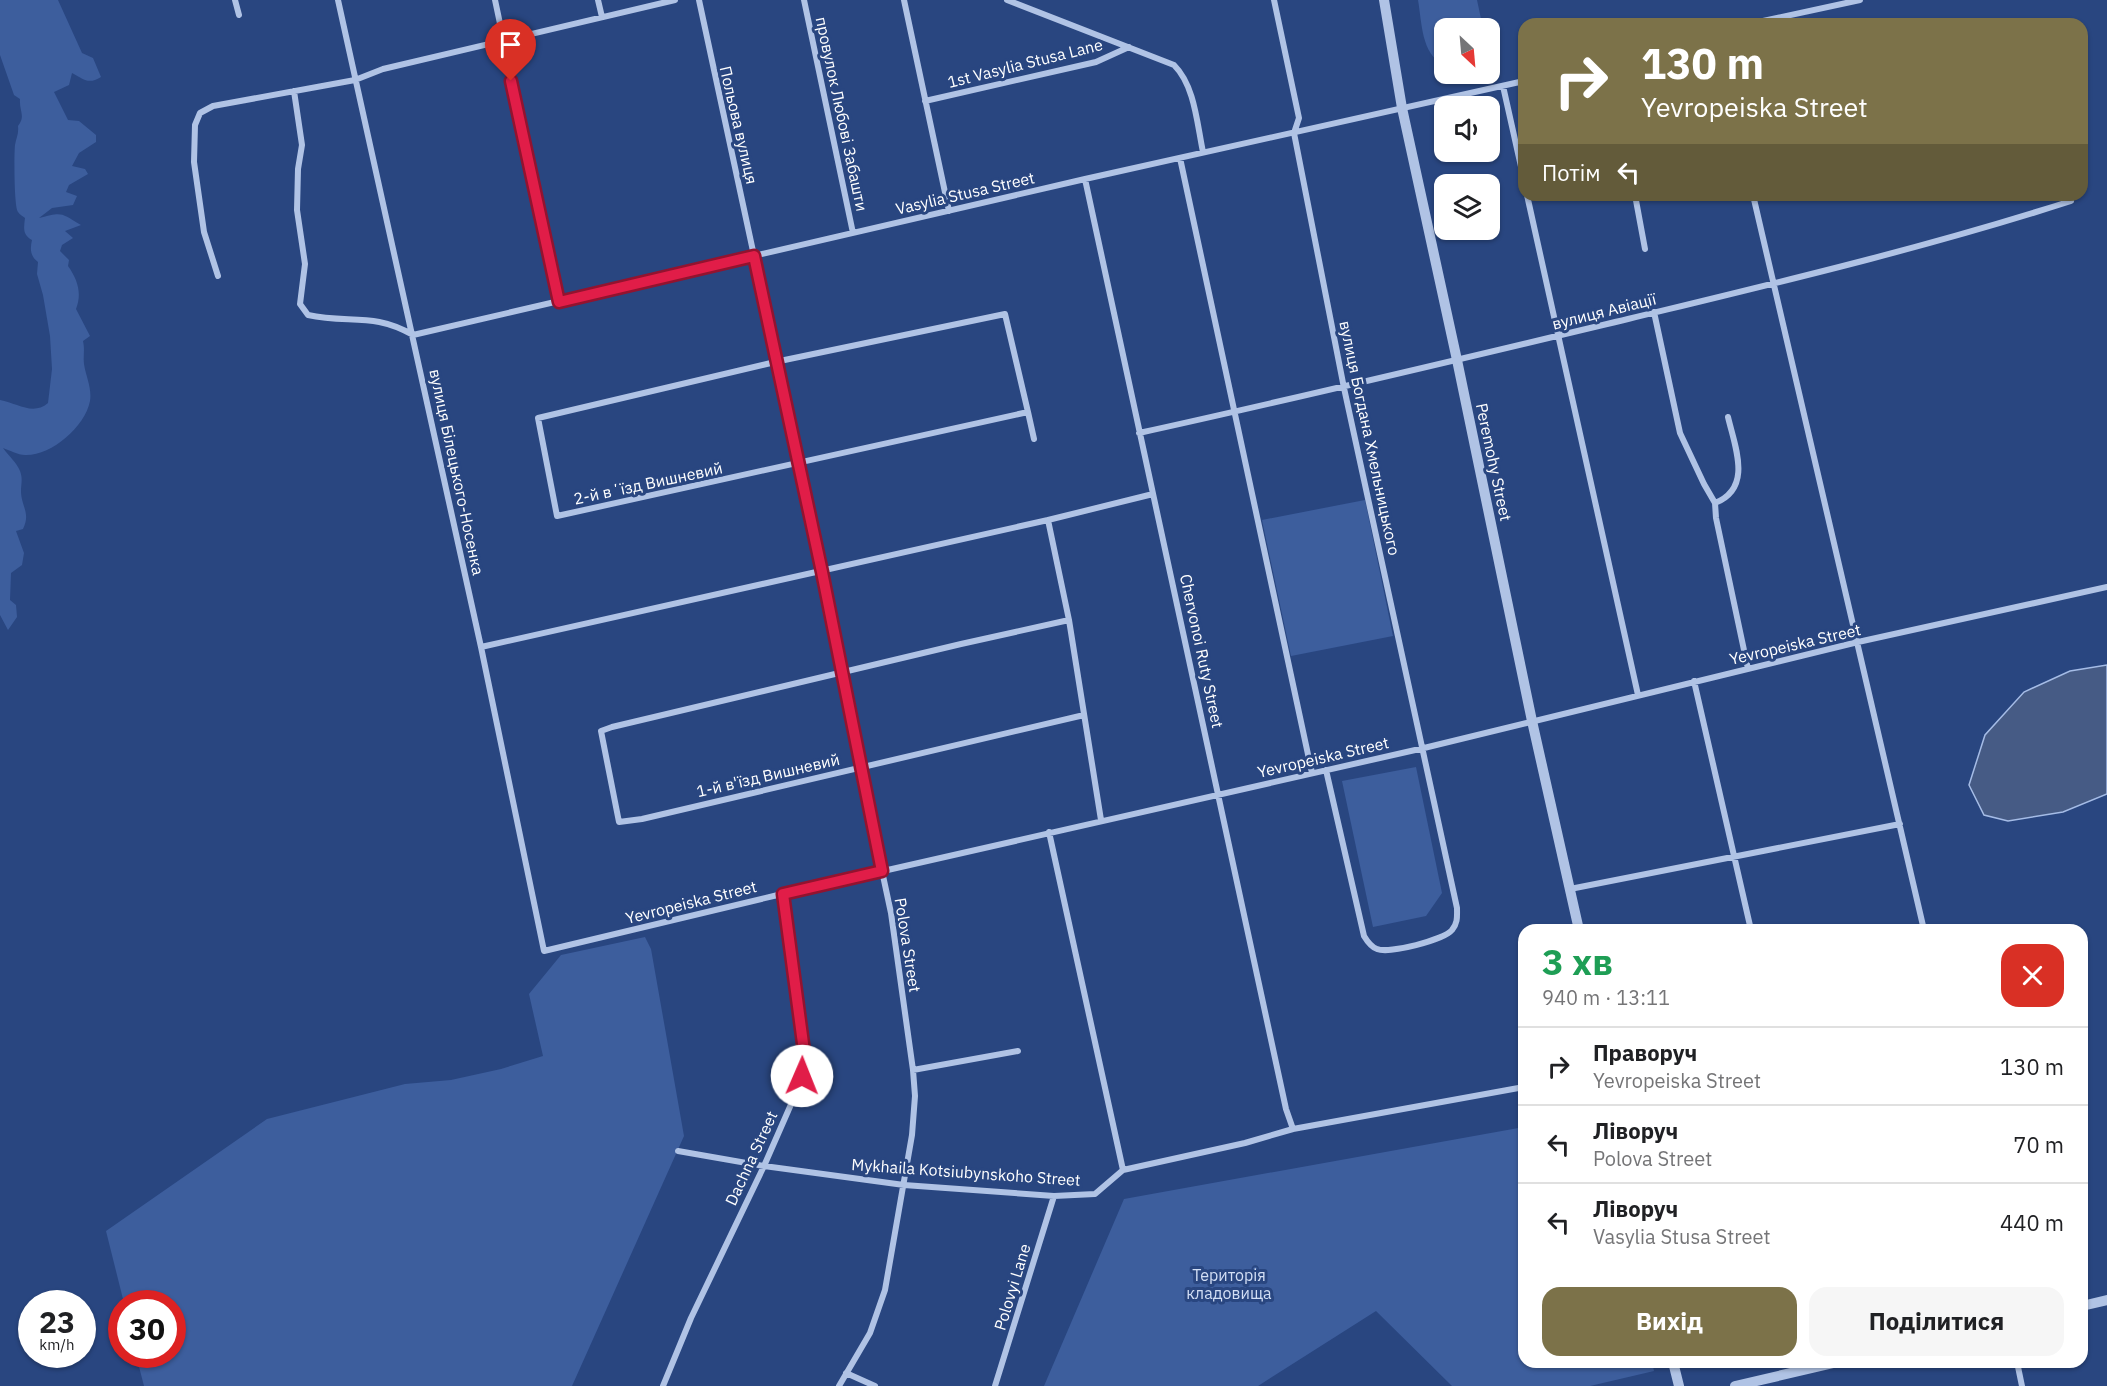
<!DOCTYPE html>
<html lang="uk">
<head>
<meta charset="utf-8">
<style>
  :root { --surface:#fff; --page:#f6f6f6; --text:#202124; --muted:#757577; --line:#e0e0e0; --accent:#7c7249 }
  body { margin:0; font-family:"IBM Plex Sans",sans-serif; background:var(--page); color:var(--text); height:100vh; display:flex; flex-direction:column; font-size:22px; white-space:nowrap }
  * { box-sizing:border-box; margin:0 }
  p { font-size:20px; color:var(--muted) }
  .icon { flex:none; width:33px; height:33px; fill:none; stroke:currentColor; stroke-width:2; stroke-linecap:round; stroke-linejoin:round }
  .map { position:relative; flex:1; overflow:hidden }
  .panel { position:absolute; left:1518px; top:924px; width:570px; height:444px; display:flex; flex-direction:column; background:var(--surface); border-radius:18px; box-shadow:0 2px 4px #0004 }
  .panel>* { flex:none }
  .banner { position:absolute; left:1518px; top:18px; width:570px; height:183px; border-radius:18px; box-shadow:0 2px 4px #0004; background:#7c7249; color:#fff; overflow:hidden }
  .needle { width:39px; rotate:154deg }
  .buttons { position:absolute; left:1434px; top:18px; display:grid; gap:12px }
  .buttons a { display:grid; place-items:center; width:66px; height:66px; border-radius:12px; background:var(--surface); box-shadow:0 2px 4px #0004; font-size:30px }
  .speed { position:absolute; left:18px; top:1290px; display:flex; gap:12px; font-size:30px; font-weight:700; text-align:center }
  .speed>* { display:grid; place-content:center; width:78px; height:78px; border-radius:50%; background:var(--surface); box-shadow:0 2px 4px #0004; line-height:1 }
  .speed small { font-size:15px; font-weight:400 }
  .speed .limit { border:9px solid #d22; background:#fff; color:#111 }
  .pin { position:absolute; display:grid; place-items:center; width:51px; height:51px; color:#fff; margin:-62px -26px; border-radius:50% 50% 50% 0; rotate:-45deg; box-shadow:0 0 6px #0007 }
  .pin .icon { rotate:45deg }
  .me { position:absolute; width:66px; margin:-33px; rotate:1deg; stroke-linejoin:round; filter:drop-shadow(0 0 4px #0008) }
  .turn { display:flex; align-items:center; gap:21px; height:126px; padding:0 24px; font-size:27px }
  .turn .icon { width:78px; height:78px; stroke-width:2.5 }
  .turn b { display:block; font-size:42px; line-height:51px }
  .then { display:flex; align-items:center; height:57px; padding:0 24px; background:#0003; gap:12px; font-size:22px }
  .round { display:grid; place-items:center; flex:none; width:63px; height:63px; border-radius:18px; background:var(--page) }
  .head { display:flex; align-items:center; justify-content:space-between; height:102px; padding:0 24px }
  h1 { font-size:36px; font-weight:700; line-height:45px; color:#1e9e55 }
  .primary-button { display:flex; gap:12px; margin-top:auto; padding:12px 24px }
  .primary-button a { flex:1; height:69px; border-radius:18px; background:var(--accent); color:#fff; font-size:24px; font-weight:700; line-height:69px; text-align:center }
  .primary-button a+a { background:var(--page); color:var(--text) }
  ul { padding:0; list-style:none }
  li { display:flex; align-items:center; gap:18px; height:78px; padding:0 24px; border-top:2px solid var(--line) }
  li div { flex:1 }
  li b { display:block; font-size:22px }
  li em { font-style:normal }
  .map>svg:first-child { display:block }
  .green { fill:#3d5e9d }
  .water { fill:#465b85; stroke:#a5bce6; stroke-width:1.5 }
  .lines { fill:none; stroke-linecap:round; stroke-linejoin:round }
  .minor { stroke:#b0c3e5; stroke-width:6 }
  .tertiary { stroke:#b0c3e5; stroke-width:10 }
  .route-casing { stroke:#92132f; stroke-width:15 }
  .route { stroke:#e11d48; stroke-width:10 }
  .labels { text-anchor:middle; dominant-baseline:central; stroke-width:6; stroke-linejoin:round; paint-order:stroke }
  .street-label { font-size:16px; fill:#fff; stroke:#294680 }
  .park-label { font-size:16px; fill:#d3dff5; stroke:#294680 }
</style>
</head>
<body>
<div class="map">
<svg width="2107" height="1386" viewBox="0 0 2107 1386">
  <rect width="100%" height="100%" fill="#294680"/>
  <path class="green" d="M0,0H58L82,53L93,58L101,77C88,85 84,79 72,73L69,85L54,92L68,120L79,121L96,135V142L79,153L72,166L85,169L88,174L69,185L66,192L77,196L73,205L52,208L39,218C62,212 60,212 81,225L65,231L73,238L62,245L60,251L69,260L68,266C78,280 82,294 76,309L90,336L83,341C85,350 83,356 84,364C86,377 92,388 90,401C85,427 51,456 25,455C18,455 9,450 3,448C8,455 17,463 20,471C23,479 21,484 21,491C21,506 31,513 23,529L16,531L24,553L22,565L11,573L10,600L16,605L17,617L8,630L0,615V400C17,403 33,416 48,403L52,369L50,336L43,295L37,274L38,262C30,256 30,249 32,240C22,235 24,227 25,218C23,216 20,215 18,212C14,207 14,154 15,145C16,138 19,134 18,126C26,116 19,111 20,99L14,95L0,55Z
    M1418,0H1477L1483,28H1444V65C1421,54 1422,22 1418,0Z
    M1365,500L1393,636L1291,656L1262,520Z
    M1416,767L1442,893L1426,916L1373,927L1342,781Z
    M645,937L651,949L684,1136L572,1386H144L136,1355L172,1354V1304L124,1303L106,1231L267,1119L405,1084L451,1080L501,1069L543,1056L529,994L561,955Z
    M1524,1127V1362H1652L1654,1371L1590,1386H1452L1376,1311L1258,1386H1044L1124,1199Z"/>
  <path class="water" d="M2107,665V794L2063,812L2008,821L1984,815L1969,785L1985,735L2024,692L2070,671Z"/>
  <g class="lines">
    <path class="minor" d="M235,0L239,15
      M338,0L481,647L544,951L782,894L1424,748L1858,642L2107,587
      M495,0L559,302
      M598,0L602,17
      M699,0L822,572L882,871L891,913L913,1070L915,1096L912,1135L885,1290L870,1333L839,1386
      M804,0L853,233
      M904,0L949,211
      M1007,0L1174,65C1195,86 1197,124 1203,152
      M1274,0L1299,118L1294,133L1344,388L1457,908C1457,916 1458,923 1452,930C1444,940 1389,954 1377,949C1371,947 1367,941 1364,936L1326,770
      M1749,24L1860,0
      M1503,86L1524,180
      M294,91L302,145L298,169L297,210L305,264L300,304L308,315C348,324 374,312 413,335L1085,179L1524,81
      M925,101L1096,62L1129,47
      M1180,158L1312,773
      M1085,179L1286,1109L1293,1129
      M1527,195L1638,695
      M1635,195L1645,249
      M1753,195L1924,930
      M218,276L204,232L194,162L195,125L200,113L213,106L355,80L383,69L675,0
      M1654,312L1680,433L1704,484L1715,503L1716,518L1748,669
      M1005,314L1028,412L557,516L538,418L775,362Z
      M1028,412L1034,439
      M1139,433C1303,397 1465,358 1628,319C1776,283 1925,248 2071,201
      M1715,503C1753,488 1735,447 1728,417
      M1048,520L1153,494
      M1069,620L961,644L612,727L601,731L619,822L642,819L1084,715
      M481,647L1048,520L1069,620L1101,820
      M1694,681L1751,930
      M1049,832L1123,1170
      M1570,889L1900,824
      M913,1070L1018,1051
      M678,1151L764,1166L904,1185L1054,1196L1095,1194L1123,1170L1245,1143L1293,1129L1524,1087
      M2017,1362L2022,1386
      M846,1373L875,1386
      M663,1386L691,1318L764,1166L796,1093L802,1076L804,1051L782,894
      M995,1386L1054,1196"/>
    <path class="tertiary" d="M1384,0L1402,108L1457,360L1532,721L1579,930
      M2082,1306L2107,1300
      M1673,1362L1679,1386
      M1735,1386L1838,1362"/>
  </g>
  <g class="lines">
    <defs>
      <path id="route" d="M511,81L559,302L754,256L822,572L882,871L783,894L804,1051L802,1076"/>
    </defs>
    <use href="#route" class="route-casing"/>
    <use href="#route" class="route"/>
  </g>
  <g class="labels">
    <g class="street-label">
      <text transform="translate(1025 63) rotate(-14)">1st Vasylia Stusa Lane</text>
      <text transform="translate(842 114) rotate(78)">провулок Любові Забашти</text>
      <text transform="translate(739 125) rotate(77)">Польова вулиця</text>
      <text transform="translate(965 193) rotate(-13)">Vasylia Stusa Street</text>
      <text transform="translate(1604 311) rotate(-14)">вулиця Авіації</text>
      <text transform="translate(1370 438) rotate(78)">вулиця Богдана Хмельницького</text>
      <text transform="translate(1494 462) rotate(78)">Peremohy Street</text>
      <text transform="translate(457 472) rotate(78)">вулиця Білецького-Носенка</text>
      <text transform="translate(648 483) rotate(-12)">2-й вʼїзд Вишневий</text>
      <text transform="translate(1795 644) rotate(-13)">Yevropeiska Street</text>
      <text transform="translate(1202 651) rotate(78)">Chervonoi Ruty Street</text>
      <text transform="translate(1323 757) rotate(-13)">Yevropeiska Street</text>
      <text transform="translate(768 775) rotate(-13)">1-й в'їзд Вишневий</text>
      <text transform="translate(691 902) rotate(-14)">Yevropeiska Street</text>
      <text transform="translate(908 945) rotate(81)">Polova Street</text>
      <text transform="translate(751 1158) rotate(-65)">Dachna Street</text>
      <text transform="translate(966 1172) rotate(4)">Mykhaila Kotsiubynskoho Street</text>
      <text transform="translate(1012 1287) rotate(-73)">Polovyi Lane</text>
    </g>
    <g class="park-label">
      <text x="1229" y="1275">Територія<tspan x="1229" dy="18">кладовища</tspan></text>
    </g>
  </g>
</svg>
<div class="buttons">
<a><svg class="needle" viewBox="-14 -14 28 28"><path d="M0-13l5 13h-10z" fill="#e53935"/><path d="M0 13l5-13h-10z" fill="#757577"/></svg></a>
<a><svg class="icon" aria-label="sound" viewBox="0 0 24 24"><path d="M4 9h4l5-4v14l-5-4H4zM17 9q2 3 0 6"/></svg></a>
<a><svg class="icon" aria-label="layers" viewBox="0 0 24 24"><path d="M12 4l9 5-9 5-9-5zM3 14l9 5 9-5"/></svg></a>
</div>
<div class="speed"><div>23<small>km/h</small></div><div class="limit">30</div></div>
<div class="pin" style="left:511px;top:81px;background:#d93025"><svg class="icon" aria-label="arrive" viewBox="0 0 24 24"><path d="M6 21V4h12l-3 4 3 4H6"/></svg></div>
<svg class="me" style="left:802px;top:1076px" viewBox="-20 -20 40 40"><circle r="19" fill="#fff"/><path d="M0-13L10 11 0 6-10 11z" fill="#e11d48"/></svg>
<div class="banner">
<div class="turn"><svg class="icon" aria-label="right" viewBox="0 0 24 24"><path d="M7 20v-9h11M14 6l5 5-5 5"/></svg><div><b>130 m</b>Yevropeiska Street</div></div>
<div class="then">Потім<svg class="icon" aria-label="left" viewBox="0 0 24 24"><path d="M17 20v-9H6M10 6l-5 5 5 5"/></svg></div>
</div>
<section class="panel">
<div class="head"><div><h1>3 хв</h1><p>940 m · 13:11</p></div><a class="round" style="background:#d93025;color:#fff"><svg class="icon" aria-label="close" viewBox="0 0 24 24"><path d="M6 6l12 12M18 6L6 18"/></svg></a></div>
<ul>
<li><svg class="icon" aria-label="right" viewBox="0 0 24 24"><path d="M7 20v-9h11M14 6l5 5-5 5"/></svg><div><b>Праворуч</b><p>Yevropeiska Street</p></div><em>130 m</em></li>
<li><svg class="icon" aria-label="left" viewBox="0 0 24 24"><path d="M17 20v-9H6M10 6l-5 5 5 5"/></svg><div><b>Ліворуч</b><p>Polova Street</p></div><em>70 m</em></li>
<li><svg class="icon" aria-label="left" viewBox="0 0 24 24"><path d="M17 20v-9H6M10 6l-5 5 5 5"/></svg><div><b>Ліворуч</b><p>Vasylia Stusa Street</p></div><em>440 m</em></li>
</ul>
<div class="primary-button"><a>Вихід</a><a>Поділитися</a></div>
</section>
</div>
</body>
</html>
